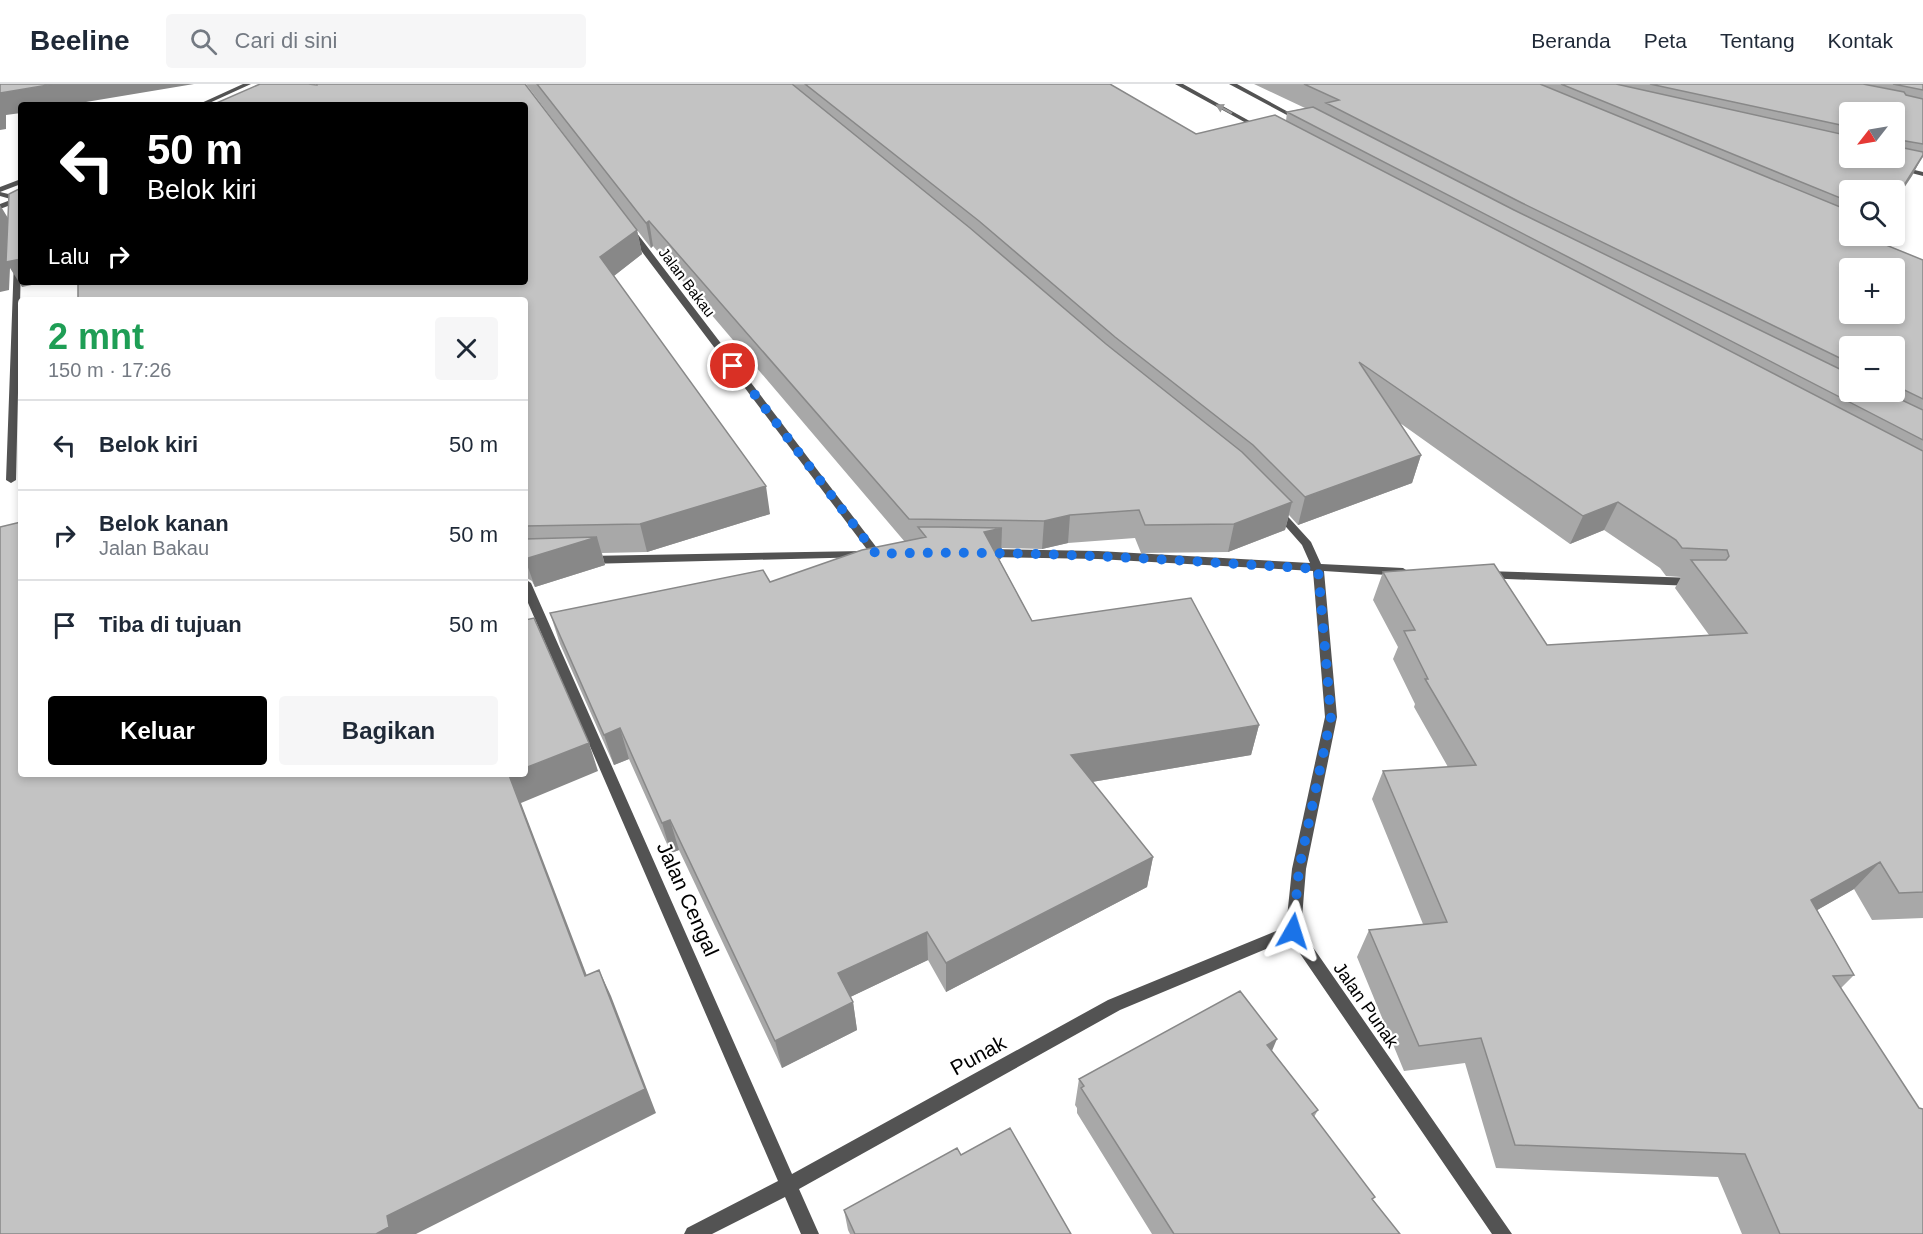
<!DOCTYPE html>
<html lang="id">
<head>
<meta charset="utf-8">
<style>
  :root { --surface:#fff; --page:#f6f6f7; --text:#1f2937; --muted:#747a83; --line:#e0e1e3; --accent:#000 }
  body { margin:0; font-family:Helvetica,sans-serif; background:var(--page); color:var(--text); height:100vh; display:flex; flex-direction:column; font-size:22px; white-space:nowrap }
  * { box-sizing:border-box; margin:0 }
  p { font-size:20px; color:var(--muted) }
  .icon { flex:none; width:33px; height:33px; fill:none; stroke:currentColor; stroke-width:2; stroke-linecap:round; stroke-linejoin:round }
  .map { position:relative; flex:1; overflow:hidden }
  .panel { position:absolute; left:18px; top:213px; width:510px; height:480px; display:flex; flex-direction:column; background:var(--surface); border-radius:6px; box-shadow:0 3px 9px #0003 }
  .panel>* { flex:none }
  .top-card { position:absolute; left:18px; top:18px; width:510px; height:183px; border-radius:6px; box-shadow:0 3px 9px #0003; background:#000; color:#fff; overflow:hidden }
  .needle { width:39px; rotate:239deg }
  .controls { position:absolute; left:1839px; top:18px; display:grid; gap:12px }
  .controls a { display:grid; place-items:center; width:66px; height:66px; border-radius:6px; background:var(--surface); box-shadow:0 3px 9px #0003; font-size:30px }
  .pin { position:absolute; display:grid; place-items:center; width:51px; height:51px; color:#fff; margin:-26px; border:3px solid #fff; border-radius:50%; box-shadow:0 2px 6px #0007 }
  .me { position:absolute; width:66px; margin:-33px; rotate:6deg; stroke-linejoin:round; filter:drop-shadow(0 0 4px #0008) }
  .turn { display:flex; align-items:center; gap:21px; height:126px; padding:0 30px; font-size:27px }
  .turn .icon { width:78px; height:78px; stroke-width:2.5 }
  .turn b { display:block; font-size:42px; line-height:51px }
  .then { display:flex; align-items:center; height:57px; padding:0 30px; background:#0003; gap:12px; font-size:22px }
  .round { display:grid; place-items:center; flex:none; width:63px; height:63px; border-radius:6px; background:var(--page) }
  .head { display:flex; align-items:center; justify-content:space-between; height:102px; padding:0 30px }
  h1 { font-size:36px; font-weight:800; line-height:45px; color:#1e9e55 }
  .button { display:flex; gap:12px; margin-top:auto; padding:12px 30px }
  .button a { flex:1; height:69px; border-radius:6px; background:var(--accent); color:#fff; font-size:24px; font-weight:800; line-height:69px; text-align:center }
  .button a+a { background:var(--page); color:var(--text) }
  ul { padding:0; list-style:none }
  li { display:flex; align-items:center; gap:18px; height:90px; padding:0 30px; border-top:2px solid var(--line) }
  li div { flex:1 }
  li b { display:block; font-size:22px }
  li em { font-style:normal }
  header { display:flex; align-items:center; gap:36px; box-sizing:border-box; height:84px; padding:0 30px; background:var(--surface); border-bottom:2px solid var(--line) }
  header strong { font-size:28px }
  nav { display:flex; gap:33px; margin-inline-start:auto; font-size:21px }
  .search { width:420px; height:54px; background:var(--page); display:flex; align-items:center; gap:15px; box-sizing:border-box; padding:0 21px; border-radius:6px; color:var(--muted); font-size:22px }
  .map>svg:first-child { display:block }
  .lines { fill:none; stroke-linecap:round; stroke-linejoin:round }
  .service { fill:#535353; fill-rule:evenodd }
  .minor { fill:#535353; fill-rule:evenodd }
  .tertiary { fill:#535353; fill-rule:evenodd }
  .wall { fill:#a8a8a8; fill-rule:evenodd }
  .shaded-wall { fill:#888 }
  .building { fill:#c3c3c3; stroke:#888; stroke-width:1.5; fill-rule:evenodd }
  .oneway { fill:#989898 }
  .route { stroke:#1a73e8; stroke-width:10; stroke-dasharray:0 18 }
  .labels { text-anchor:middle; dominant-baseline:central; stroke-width:4.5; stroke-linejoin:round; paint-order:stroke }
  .far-street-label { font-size:15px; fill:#000; stroke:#fff }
  .street-label { font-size:18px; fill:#000; stroke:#fff }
  .near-street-label { font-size:21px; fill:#000; stroke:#fff }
</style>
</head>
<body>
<header>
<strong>Beeline</strong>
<div class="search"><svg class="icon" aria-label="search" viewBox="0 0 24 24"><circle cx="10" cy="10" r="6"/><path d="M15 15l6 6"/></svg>Cari di sini</div>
<nav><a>Beranda</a><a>Peta</a><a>Tentang</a><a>Kontak</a></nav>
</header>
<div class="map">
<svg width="1923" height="1150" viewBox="0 0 1923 1150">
  <rect width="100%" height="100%" fill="#fff"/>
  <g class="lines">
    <path class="service" d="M0,108L21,113V124H15L14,116L0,112Z
      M14,176L21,178L16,396L11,399L6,396Z"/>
    <path class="minor" d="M1229,0H1237L1303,36L1298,37Z
      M1898,82L1923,88V92L1896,85L1895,84Z
      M627,144H633L880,468L881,470L880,472H872L627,148Z
      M1277,424L1281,425L1311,458L1321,480L1403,484L1409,488L1403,492L1324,487L1337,633L1306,785L1301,846L1512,1150H1492L1290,855L1120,926L799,1105L819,1150H801L785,1113L712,1150H684L687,1144L778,1097L525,512V495L531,499L792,1090L1108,916L1286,843L1292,785L1325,633L1313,487L1098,475L986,473L981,469L986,465L1098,467L1310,479L1302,461L1272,427Z
      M864,467L868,469L869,471L868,473L587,480L582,476L587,472Z
      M1486,487L1694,494L1700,498L1694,502L1482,494L1480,491L1482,488Z"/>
    <path class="tertiary" d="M243,0H251L205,21H197Z
      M1175,0H1183L1264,45L1259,46Z
      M21,95V100L0,108V103Z
      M21,112V117L0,125V120Z"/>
  </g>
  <path class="wall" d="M526,0H1110L1196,50L1286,37L1287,28L1305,24L1254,0H1923V73L1894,119L1850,106V152H1874L1872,155L1923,176V834L1872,836L1854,805L1817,826L1854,891L1841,904L1923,1150H1742L1718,1093L1496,1084L1465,979L1404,987L1357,873L1369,846L1423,840L1372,715L1383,687L1448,683L1414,623L1415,620L1393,575L1398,563L1373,516L1383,488L1547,561L1709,551L1675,504L1681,493L1666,492L1660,484L1604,446L1570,460L1400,339L1421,371L1412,399L1298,441L1289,431L1285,446L1228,468L1141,469L1135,454L1068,459L1042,465L1002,464L1001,475H999L1032,537L1259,641L1251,671L1092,698L1153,773L1147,803L946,908L928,876L850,913L853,918L857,946L782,984L679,766L671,769L629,675L614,681L560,560L550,529L770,498L905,458L653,162L651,164L637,146L642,170L614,192L770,430L647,468L602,469L605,481L535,503L532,497L525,493V198L626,132ZM1850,28H1894V74H1850ZM1850,262H1894V308H1850Z
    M1272,967L1318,1026L1314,1033L1373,1116L1400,1150H1152L1077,1029V1024L1075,1021L1079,995Z
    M961,1071L1071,1150H850L848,1146L844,1126Z"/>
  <path class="shaded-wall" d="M54,0H194L68,21H21V29L6,31V45L0,46V9Z
    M1923,71L1912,92L1894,119V117Z
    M0,121L11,139L21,175V198H46L22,203L10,184L9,206L0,208Z
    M649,137L653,162L651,164L646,139Z
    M637,146L642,170L606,198L600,173Z
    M1421,371L1412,399L1298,441L1305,413Z
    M766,402L770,430L647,468L640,440Z
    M1292,418L1285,446L1228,468L1234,440Z
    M1618,418L1604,446L1570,460L1583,432Z
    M1070,431L1068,459L1042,465L1044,437Z
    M1002,444L1001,475L984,479V448Z
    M597,453L605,481L535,503L525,475Z
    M1259,641L1251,671L1068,702L1071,671Z
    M620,644L629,675L614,681L604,651Z
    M589,659L598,687L521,719L597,918L585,892L509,691L525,690V684Z
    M670,736L679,766L671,769L662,739Z
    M1153,773L1147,803L946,908V879Z
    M1880,778L1854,805L1786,844L1811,816Z
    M927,848L928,876L842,917L838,889Z
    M599,886L611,912L656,1029L416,1150H376L387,1132Z
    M853,918L857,946L782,984L775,957Z
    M1277,955L1266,981L1267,961Z"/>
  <path class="building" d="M0,0H54L0,9Z
    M260,0H308L317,1V0H525L637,146L600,173L766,402L640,440L525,442V216H78V198H525V21H212Z
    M537,0H792L970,144L1106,260L1242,368L1292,418L1234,440L1145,441L1139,426L1070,431L1044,437L909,435L649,137L646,139Z
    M805,0H1110L1196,50L1275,31L1923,367V808L1899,809L1880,778L1811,816L1854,891L1833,892L1919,1024L1923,1025V1150H1780L1745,1070L1515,1061L1481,954L1419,962L1369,846L1447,838L1383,687L1476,681L1425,595H1428L1404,547L1415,546L1383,488L1494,480L1547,561L1747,549L1691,476H1726L1729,472L1727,466L1682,464L1676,456L1618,418L1583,432L1359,278L1421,371L1305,413L1253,361L1115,253L979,137Z
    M1304,0H1540L1850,127V152H1873L1871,155L1923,176V315L1894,301V262H1850V279L1522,119L1326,19L1339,16ZM1850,184H1894V230H1850Z
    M1561,0H1616L1850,52V74H1894V62L1923,68V71L1894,117V106H1850V118Z
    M1650,0H1863L1904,8L1906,11L1923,15V60L1894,55V28H1850V43Z
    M1893,0H1923V6Z
    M1313,23L1514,126L1850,290V308H1885L1923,326V356L1287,28Z
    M21,104V175L6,178L9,110Z
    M21,438V690H511L509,691L585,892L599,886L645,1005L387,1132L389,1143L376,1150H0V443Z
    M918,443H943L1002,444L984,448L1032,537L1191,514L1259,641L1071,671L1153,773L946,879L927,848L838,889L853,918L775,957L670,736L662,739L620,644L604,651L550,529L763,486L770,498L862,466L926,453Z
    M597,453L525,475V455Z
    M534,534L589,659L525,684V536Z
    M1240,907L1277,955L1267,961L1318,1026L1312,1030L1375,1113L1372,1115L1400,1150H1174L1081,1004L1084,1002L1079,995Z
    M1010,1044L1071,1150H855L844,1126L957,1064L961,1071Z"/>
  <defs><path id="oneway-solid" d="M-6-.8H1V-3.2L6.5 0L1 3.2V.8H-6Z" transform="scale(1.5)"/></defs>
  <use class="oneway" href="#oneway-solid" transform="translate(1224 25) rotate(-152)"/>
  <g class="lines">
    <path class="route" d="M733,282L876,470C1023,465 1170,476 1318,485L1331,633L1299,785L1293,847"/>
  </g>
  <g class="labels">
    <g class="far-street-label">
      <text transform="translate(687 198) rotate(53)">Jalan Bakau</text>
    </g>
    <g class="street-label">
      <text transform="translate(1366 921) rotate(55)">Jalan Punak</text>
    </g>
    <g class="near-street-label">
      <text transform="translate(688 815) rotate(66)">Jalan Cengal</text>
      <text transform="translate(978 971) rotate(-29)">Punak</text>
    </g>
  </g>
</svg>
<div class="controls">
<a><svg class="needle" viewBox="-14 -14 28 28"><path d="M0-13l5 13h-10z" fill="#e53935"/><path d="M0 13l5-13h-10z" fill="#747a83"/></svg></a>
<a><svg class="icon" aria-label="search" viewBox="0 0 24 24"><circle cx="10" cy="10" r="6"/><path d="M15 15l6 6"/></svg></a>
<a>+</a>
<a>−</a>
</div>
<div class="pin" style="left:733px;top:282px;background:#d93025"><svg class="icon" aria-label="arrive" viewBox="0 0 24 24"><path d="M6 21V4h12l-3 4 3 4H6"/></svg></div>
<svg class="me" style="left:1293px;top:847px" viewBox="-20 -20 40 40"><path d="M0-17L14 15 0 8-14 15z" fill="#1a73e8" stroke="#fff" stroke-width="4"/></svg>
<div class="top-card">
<div class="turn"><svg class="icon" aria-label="left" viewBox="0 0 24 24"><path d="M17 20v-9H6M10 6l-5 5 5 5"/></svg><div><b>50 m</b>Belok kiri</div></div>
<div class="then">Lalu<svg class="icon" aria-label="right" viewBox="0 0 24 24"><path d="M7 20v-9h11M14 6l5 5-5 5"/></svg></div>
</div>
<section class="panel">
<div class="head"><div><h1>2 mnt</h1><p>150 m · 17:26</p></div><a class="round"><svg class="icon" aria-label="close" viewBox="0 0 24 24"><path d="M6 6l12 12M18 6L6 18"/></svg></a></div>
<ul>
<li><svg class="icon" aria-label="left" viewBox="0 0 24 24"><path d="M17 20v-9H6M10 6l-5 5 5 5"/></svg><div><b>Belok kiri</b></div><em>50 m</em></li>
<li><svg class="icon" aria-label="right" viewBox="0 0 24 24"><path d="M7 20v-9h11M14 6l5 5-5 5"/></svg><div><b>Belok kanan</b><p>Jalan Bakau</p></div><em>50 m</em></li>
<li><svg class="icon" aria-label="arrive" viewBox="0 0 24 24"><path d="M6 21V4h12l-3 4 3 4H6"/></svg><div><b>Tiba di tujuan</b></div><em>50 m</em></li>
</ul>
<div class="button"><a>Keluar</a><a>Bagikan</a></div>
</section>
</div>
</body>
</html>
